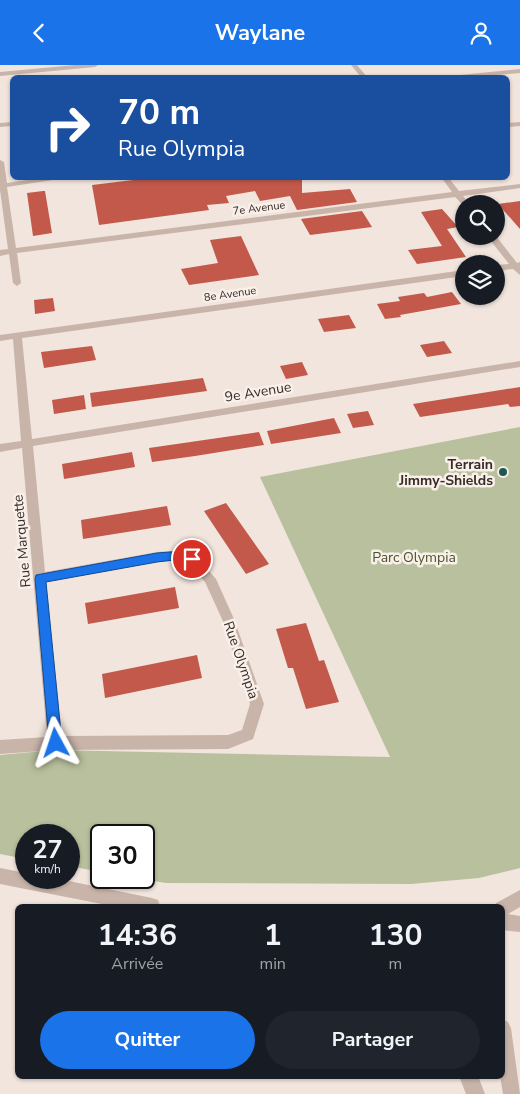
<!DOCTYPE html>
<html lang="fr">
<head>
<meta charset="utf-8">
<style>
  :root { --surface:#171b24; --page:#20242c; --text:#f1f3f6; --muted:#9ea1a6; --accent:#1a73e8 }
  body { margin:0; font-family:"Nunito Sans",sans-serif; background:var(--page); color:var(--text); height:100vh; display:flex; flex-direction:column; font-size:19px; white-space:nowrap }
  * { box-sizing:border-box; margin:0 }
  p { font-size:16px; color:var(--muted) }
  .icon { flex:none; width:28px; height:28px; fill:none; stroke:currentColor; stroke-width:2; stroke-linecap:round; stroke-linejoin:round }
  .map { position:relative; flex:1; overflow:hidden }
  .panel { position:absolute; left:15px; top:839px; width:490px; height:175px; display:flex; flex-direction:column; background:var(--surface); border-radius:8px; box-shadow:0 1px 4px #0004 }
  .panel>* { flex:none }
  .banner { position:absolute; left:10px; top:10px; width:500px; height:105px; border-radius:8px; box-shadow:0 1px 4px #0004; background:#1a4fa0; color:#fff; overflow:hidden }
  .buttons { position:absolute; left:455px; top:130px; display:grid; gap:10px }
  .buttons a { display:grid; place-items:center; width:50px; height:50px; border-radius:50%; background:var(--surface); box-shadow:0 1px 4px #0004; font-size:25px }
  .speed { position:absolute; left:15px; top:759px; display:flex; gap:10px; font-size:25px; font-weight:700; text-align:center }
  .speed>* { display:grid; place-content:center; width:65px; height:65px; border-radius:50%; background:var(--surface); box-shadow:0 1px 4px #0004; line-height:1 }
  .speed small { font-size:12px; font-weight:400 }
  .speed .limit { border:2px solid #111; border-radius:8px; background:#fff; color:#111 }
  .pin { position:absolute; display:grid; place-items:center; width:42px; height:42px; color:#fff; margin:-21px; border:2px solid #fff; border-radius:50%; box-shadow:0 1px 5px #0007 }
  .me { position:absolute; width:55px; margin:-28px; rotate:355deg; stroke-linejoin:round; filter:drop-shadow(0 0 4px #0008) }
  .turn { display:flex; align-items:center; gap:18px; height:105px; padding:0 25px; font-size:22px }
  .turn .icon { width:65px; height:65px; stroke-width:2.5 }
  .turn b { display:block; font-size:35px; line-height:42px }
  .eta { display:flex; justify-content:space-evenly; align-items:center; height:85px; text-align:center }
  .eta b { font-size:30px; font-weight:700; line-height:35px }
  .cta { display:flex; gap:10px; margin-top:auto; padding:10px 25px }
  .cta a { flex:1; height:58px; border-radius:30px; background:var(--accent); color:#fff; font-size:20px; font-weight:700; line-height:58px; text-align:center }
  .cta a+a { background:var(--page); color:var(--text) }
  header { display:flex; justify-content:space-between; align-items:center; height:65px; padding:0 25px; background:var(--accent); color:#fff; font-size:22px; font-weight:700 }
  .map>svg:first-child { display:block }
  .green { fill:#b9c09d }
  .building { fill:#c2594a }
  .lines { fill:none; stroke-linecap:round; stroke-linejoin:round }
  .street { fill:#c9b4a9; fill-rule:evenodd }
  .route { fill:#1a73e8; stroke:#114b97 }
  .poi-dot { fill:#1f5754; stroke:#f9f0e9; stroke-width:2 }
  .labels { text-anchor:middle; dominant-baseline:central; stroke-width:5; stroke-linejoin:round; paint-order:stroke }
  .far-street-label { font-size:11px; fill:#372b29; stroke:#f9f0e9 }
  .street-label { font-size:14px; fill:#372b29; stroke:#f9f0e9 }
  .poi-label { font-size:14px; font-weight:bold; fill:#372b29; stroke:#f9f0e9; text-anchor:end }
  .park-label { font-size:14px; fill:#4a542d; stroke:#f9f0e9 }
</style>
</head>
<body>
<header><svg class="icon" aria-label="back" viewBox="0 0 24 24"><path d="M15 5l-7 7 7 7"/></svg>Waylane<svg class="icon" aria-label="person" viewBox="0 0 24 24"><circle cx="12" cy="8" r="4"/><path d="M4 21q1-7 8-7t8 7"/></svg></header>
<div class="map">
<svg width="520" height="1029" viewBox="0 0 520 1029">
  <rect width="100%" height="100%" fill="#f1e5dd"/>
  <path class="green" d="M520,362V803L479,813L411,819L166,818L136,813L144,812V770H101V807L69,801V770H26V794L0,789V690L54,685L390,692L260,412Z"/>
  <path class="building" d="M158,112H302V128L350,124L357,137L297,145L290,131L260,136L255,126L226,131L229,138L207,140L209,145L99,160L92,120Z
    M43,126H45L52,168L33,171L27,128Z
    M520,136V164L498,139Z
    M442,144L458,162L447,164L466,192L417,199L408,185L442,181L421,147Z
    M362,146L372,162L310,170L301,154Z
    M241,171L259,210L189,220L181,204L218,198L210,175Z
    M452,227L461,239L400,250L401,252L385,254L377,239L400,236L398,232L424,228L427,232Z
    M53,233L55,246L35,249L34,235Z
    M349,250L356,263L324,267L318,254Z
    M444,276L452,288L427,292L420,280Z
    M92,281L96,295L44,303L41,287Z
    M302,297L308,310L286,314L280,301Z
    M203,313L207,326L92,342L90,328Z
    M520,322V341L510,342L508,339L420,352L413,339Z
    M84,330L86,344L54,349L52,335Z
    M368,346L374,360L353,363L347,349Z
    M334,353L341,368L271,379L267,366Z
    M259,367L264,380L195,391L152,397L149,383Z
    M132,387L135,402L64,414L62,399Z
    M226,438L269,499L246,509L204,446Z
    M167,441L171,460L83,474L81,455Z
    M175,522L179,543L88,559L85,538Z
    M306,558L319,596L324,595L339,637L306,644L293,603H288L276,564Z
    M197,590L202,613L105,633L102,609Z"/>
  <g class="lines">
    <path class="street" d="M75,0H98L95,2L0,11V7Z
      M351,0H357L367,12H361Z
      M520,4V8L474,12H457L460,10Z
      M12,57V61L0,62V58Z
      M520,57V61L508,62V58Z
      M0,95L4,97L7,118L47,112H72L7,122L16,183L452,127L441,112H448L459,126L520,119V123L463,131L469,139H464V141L455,132L17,188L21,218L17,221L13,218L9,189L0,191V185L8,184L0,125Z
      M487,171H496L517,198L520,197V210L513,204L496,206V200L509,199Z
      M464,205V211L22,273L32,374L520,296V302L33,381L45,507L157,487L184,485L196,491L216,514L234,554L264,639L253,674L228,684L55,685L0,689V675L47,672L22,383L0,387V379L21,376L13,274L0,276V270ZM183,495L188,497L205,517L222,554L250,639L242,665L228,670L62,671L46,517L157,497Z
      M0,803L26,808V812H49L152,833L158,835L160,841H112L0,819Z
      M520,825V842L508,849L520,851V867L502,865V841H495L496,838Z
      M502,954L508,957L511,963L520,1029H503L500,1011H502Z
      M459,1011H478L485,1029H466Z"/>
  </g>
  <path class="route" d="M184,486L196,491L197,494L196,497L192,498L183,494L157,497L46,517L62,678L60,682L56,684L51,682L49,678L35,514L36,510L157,488Z"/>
  <circle class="poi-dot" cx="503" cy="407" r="5"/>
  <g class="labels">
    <g class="far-street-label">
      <text transform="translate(259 143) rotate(-7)">7e Avenue</text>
      <text transform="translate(230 229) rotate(-8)">8e Avenue</text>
    </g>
    <g class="street-label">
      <text transform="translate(258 327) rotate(-9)">9e Avenue</text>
      <text transform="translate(22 476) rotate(-95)">Rue Marquette</text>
      <text transform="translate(241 595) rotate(71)">Rue Olympia</text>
    </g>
    <g class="poi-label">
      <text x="493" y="399">Terrain<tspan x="493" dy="16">Jimmy-Shields</tspan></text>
    </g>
    <g class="park-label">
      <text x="414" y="492">Parc Olympia</text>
    </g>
  </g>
</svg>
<div class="buttons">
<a><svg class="icon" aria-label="search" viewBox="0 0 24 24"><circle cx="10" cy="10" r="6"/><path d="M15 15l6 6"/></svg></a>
<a><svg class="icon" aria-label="layers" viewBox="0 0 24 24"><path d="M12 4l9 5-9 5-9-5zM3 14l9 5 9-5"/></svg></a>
</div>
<div class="speed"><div>27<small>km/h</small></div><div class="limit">30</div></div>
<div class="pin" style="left:192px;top:494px;background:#d93025"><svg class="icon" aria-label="arrive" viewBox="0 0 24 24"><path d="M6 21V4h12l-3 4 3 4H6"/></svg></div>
<svg class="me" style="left:56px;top:678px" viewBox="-20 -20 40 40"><path d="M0-17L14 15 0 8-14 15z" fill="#1a73e8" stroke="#fff" stroke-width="4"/></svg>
<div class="banner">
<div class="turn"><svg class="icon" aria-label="right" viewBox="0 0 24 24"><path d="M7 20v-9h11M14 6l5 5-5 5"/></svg><div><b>70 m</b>Rue Olympia</div></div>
</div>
<section class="panel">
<div class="eta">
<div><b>14:36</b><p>Arrivée</p></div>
<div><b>1</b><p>min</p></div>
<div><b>130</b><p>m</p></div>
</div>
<div class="cta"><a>Quitter</a><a>Partager</a></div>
</section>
</div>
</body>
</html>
